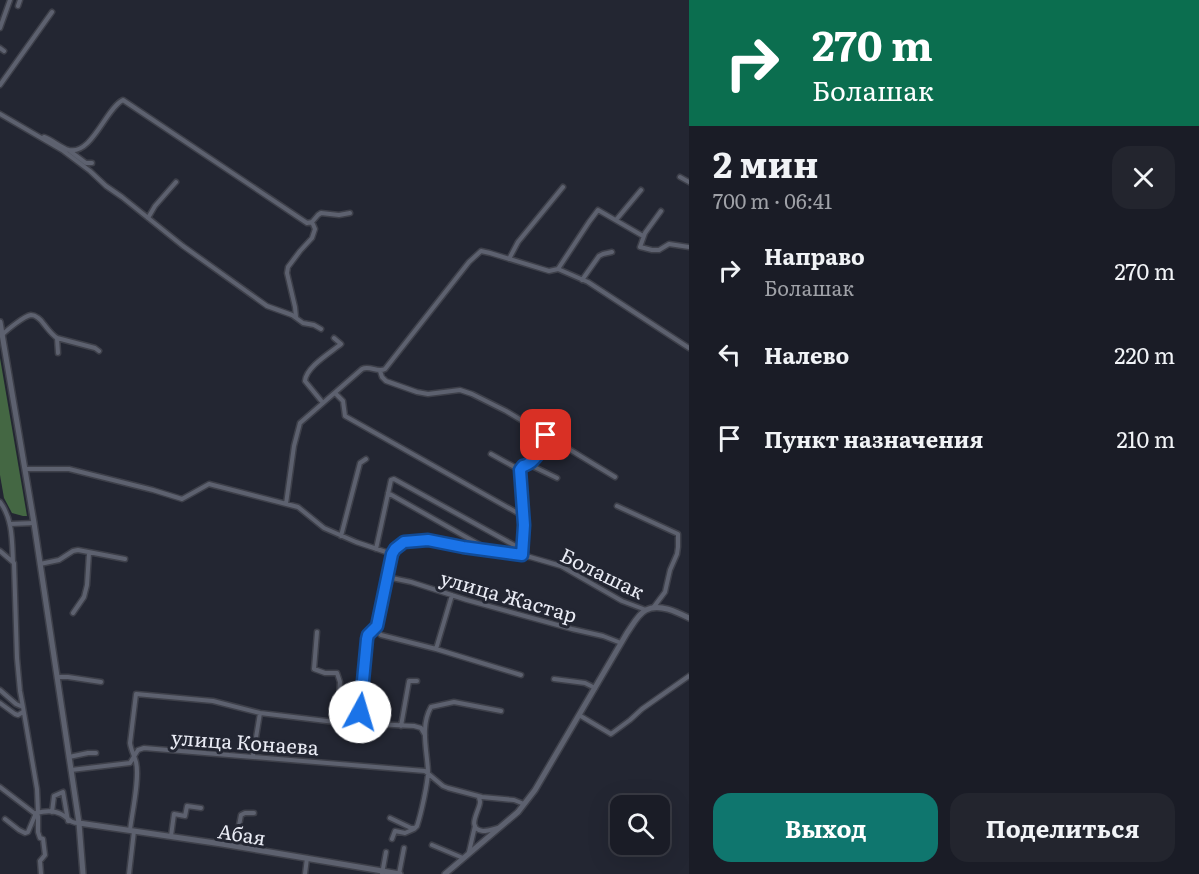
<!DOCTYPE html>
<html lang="ru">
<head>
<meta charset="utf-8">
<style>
  :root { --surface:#1a1c26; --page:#23252e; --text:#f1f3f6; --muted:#9fa1a7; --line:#383a43; --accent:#0f766e }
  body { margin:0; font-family:Literata,serif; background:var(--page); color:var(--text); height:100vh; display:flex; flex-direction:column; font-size:22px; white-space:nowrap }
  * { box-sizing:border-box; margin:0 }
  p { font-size:20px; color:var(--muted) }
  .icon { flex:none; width:33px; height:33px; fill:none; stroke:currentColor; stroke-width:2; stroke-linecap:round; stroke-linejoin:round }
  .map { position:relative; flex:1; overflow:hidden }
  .drawer { display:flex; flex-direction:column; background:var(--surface); width:510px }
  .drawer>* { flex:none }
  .top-card { background:#0b6e4f; color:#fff; overflow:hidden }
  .buttons { position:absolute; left:610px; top:795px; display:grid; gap:12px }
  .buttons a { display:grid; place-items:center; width:60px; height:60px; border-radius:12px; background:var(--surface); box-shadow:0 6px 24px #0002,0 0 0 2px var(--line); font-size:30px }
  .pin { position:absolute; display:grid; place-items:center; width:51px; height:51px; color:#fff; margin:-26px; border-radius:12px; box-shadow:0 3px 9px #0006 }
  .me { position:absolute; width:66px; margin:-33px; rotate:6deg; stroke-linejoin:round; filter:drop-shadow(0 0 4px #0008) }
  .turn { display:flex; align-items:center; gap:21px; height:126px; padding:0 24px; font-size:27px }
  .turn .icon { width:78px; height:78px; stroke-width:2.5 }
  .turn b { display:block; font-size:42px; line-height:51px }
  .round { display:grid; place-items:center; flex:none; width:63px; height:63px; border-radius:18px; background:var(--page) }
  .head { display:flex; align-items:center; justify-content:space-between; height:102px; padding:0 24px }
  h1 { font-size:36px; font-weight:700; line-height:45px }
  .primary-button { display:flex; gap:12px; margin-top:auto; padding:12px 24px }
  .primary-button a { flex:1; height:69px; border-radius:18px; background:var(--accent); color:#fff; font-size:24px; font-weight:700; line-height:69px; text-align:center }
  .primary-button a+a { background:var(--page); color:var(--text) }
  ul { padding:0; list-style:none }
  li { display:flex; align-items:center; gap:18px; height:84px; padding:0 24px }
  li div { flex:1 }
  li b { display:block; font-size:22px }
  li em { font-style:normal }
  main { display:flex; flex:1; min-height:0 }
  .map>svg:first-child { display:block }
  .forest { fill:#446743 }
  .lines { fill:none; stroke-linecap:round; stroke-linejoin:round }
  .street-casing { stroke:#3e404a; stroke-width:7 }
  .secondary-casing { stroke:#3e404a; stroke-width:8 }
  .street { stroke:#5d616f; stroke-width:4 }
  .secondary { stroke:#5d616f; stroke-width:5 }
  .route-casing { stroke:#114b97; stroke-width:15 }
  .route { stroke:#1a73e8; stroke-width:10 }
  .labels { text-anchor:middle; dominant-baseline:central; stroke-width:6; stroke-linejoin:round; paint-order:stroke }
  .street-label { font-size:20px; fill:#eaecf5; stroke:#232632 }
</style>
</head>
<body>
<main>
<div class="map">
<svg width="689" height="874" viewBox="0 0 689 874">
  <rect width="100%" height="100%" fill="#232632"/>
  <path class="forest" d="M0,358L27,516H23L12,513L4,498L0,475Z"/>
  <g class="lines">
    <defs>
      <path id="street" d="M18,6L20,0
        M0,28L10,0
        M0,48L4,51
        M0,85L52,12
        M0,114L62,150L90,171L106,186L122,197L183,246L267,306L292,315L303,323L314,325L321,329
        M44,137C53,140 61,148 69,150C92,155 106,108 123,100L307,223L312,222L318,215L321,213L339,215L350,213
        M70,151L86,163H92
        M680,177L689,182
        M661,211L645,233L640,247L652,250H659L669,244L689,247
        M148,218L155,206L176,182
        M616,220L641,190
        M509,259L518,242L563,187
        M558,269L589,222L598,210L643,236
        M582,280L599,256L603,254L612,252
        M296,317L295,307L287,273L288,267L300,251L312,238L315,229L312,222
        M2,335C7,330 24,316 31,315C36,315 41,320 43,323C48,329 51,334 57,338L95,348L99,351
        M57,338L58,353
        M380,371L382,377L386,381L417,392L428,394L460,390L472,394L506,411L615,477
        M335,393L343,401L345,416L523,516
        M323,403L305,381C306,367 330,353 341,344L334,338
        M491,454L520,470L524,525L522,551
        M528,464L542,448L546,435
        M25,469H69L153,490L182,499L209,484L298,507L324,528L356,542L392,554
        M520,470L524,466L528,464L557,478
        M388,493L489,550
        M0,502C13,519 12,542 13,562
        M286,504L294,446L300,423L362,369C370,365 377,373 385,369L469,262L481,251L490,253L549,271L558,269L588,282L689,348
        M617,506L678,534V547L677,554L670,570L665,592L653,608
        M10,524L34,523
        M341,536L360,463L366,459
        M376,549L391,480L394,479L523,550
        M0,551L14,563L17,658L20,691L23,707
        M40,564L59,560L73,551L78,550L125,559
        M387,577L411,582L467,600L572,629L603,636L621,643
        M73,613L84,597L87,585L89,553
        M377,627L378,632L381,635L436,649L521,675
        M317,632L314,669L325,673H337L340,682L337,723
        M436,649L452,595
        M57,677H68L101,682
        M554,679L585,683L595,688
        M0,690L16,704L23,707L37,789L38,812
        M0,703L15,714L18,715L23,712
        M579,715L611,734L630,720L642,709L689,676
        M359,724L367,639L368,635L377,626L392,554L395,548L404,542L428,540L463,547L530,557L561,566L622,601L646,610
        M401,726L409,681H417
        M253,756L260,713
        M69,757L88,753H96
        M71,770L130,763L138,750L144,748L425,771L443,786L448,788L482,797L514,800L524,804
        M0,787L38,816V832L40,838L43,839L45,855L40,861L41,874
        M479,797C479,799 480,800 480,802C480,810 465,829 483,831C488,831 494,829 498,828
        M52,812L54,796L63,792L68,821
        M36,813C44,811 54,810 61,814C69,818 69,823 79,823
        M390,818L411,828H415L417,826C421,814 428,783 428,771C427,750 420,726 431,707L454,702L501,711
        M5,819L19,830L25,833L28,832L36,813
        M130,830C132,813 140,778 136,762C134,755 131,750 130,743L136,694L213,701L260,713L335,722L414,726L421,728L425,735
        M171,836L174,814L185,816L187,806L201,808
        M392,839L395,831L405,833L414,829
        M432,845L463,858
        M235,846L241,815L245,813H254
        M469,852L475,826
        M129,874L134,831
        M305,874L307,858
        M382,874L386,852
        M399,874L404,848"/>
      <path id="secondary" d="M0,322L34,523L79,823L83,874
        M79,823L222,844L400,874
        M445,874L518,812L535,790L627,633C632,626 638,614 646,610C659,603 677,612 689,618"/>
    </defs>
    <use href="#street" class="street-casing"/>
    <use href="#secondary" class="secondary-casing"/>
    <use href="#street" class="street"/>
    <use href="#secondary" class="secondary"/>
  </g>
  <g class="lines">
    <defs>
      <path id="route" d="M360,712L367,639L368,635L377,626L392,554L395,549L404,542L428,540L463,547L522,555L524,525L520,470C526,462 520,469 528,464C538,458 545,444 546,435"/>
    </defs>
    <use href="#route" class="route-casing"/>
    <use href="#route" class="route"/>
  </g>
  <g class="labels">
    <g class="street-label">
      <text transform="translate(603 572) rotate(26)">Болашак</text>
      <text transform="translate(509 595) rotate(16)">улица Жастар</text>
      <text transform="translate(245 741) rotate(4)">улица Конаева</text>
      <text transform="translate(242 833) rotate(9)">Абая</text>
    </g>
  </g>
</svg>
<div class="buttons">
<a><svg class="icon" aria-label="search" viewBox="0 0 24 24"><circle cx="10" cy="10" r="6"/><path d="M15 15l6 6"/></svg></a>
</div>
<div class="pin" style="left:546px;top:435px;background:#d93025"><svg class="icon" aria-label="arrive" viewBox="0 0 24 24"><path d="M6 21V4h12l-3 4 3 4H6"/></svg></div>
<svg class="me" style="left:360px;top:712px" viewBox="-20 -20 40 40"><circle r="19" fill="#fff"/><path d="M0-13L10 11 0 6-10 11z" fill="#1a73e8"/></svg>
</div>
<section class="drawer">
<div class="top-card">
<div class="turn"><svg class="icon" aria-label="right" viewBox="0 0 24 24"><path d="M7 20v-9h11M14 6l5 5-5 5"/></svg><div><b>270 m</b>Болашак</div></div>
</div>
<div class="head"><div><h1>2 мин</h1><p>700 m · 06:41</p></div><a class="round"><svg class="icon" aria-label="close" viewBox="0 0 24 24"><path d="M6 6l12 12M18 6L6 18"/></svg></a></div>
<ul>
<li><svg class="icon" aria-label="right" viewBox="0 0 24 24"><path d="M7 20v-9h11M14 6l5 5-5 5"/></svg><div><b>Направо</b><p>Болашак</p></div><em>270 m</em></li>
<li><svg class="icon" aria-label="left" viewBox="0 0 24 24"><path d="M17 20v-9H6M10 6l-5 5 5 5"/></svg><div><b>Налево</b></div><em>220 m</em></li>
<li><svg class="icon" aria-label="arrive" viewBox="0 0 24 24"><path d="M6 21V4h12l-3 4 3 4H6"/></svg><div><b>Пункт назначения</b></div><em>210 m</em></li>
</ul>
<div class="primary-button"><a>Выход</a><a>Поделиться</a></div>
</section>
</main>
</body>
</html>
